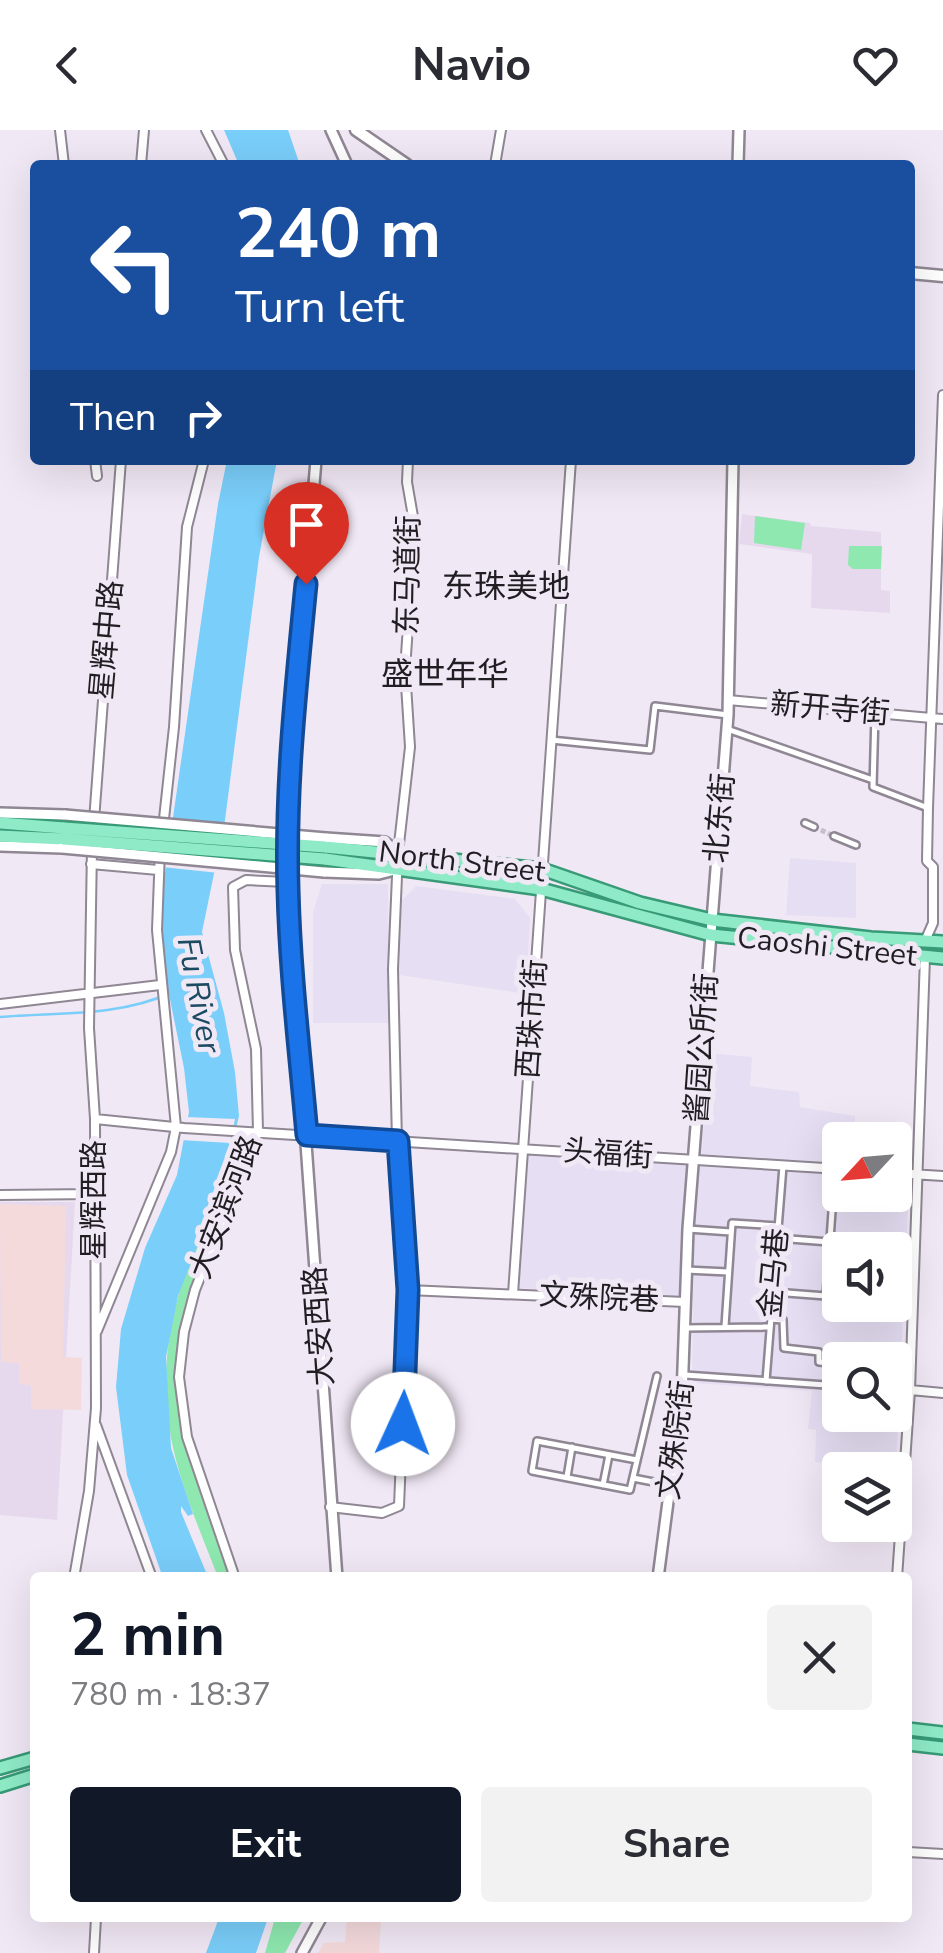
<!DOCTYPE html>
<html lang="en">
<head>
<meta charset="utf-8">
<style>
  :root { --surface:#fff; --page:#f2f2f3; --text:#2b2b33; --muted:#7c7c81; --accent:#111827 }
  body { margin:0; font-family:"Nunito Sans","Noto Sans SC",sans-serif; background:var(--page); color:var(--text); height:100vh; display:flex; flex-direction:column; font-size:38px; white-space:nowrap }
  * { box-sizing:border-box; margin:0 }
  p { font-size:32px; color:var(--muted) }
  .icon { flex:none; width:55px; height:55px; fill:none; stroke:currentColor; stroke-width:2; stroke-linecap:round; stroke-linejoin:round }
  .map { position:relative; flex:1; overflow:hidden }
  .side { position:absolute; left:30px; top:1442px; width:882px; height:350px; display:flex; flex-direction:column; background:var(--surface); border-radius:10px; box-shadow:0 10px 40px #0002 }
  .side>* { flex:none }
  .banner { position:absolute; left:30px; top:30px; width:885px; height:305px; border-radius:10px; box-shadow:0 10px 40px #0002; background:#1a4fa0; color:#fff; overflow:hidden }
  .needle { width:65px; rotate:244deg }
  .controls { position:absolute; left:822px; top:992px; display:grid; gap:20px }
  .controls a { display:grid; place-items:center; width:90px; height:90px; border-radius:10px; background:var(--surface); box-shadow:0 10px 40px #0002; font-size:50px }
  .pin { position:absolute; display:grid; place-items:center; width:85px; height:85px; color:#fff; margin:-102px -42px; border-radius:50% 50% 50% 0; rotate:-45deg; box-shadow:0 0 10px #0007 }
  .pin .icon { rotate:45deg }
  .me { position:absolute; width:110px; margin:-55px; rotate:2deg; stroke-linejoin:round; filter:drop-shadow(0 0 8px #0008) }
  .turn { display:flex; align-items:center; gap:35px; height:210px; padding:0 40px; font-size:45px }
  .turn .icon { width:130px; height:130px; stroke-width:2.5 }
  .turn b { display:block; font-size:70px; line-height:85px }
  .then { display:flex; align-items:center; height:95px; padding:0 40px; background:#0003; gap:20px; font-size:38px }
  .round { display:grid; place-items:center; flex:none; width:105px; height:105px; border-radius:10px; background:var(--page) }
  .head { display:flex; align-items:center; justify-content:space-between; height:170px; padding:0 40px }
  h1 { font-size:60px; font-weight:700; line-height:75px; color:var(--accent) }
  .primary-button { display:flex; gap:20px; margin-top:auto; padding:20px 40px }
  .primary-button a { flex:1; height:115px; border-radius:10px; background:var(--accent); color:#fff; font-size:40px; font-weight:700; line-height:115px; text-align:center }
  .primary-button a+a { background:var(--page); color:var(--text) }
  header { display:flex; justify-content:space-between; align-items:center; height:130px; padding:0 40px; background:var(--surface); font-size:45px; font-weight:700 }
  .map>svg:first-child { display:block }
  .commercial { fill:#e6def3; fill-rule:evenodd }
  .built { fill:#e6d9ed }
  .medical { fill:#f5dadc }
  .green { fill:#8ee8af }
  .water { fill:#7acefa }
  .pier { fill:#f1e8f5 }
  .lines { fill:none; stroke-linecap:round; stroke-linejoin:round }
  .stream { stroke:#7acefa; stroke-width:2.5 }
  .pedestrian-tunnel { stroke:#c7c0cb; stroke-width:5; stroke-dasharray:5 2.5; stroke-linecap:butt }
  .pedestrian-casing { stroke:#8f8793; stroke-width:10 }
  .minor-casing { stroke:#8f8793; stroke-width:12 }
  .tertiary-casing { stroke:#8f8793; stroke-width:14 }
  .secondary-casing { stroke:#8f8793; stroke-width:15 }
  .primary-casing { stroke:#389a76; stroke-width:16 }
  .pedestrian { stroke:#fff; stroke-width:5 }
  .minor { stroke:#fff; stroke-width:8 }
  .tertiary { stroke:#fff; stroke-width:9 }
  .secondary { stroke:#fff; stroke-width:10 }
  .primary { stroke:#8febc7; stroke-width:11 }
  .tertiary-bridge-casing { stroke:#8f8793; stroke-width:14; stroke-linecap:butt }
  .primary-bridge-casing { stroke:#389a76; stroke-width:16; stroke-linecap:butt }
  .tertiary-bridge { stroke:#fff; stroke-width:9 }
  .primary-bridge { stroke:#8febc7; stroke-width:11 }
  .route-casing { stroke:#114b97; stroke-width:25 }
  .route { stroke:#1a73e8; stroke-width:18 }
  .labels { text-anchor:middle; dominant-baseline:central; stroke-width:10; stroke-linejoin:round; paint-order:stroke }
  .street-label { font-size:30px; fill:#211e23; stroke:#f1e8f5 }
  .neighbourhood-label { font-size:32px; fill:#211e23; stroke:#f1e8f5 }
  .water-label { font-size:32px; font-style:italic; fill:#1b4a61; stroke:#f1e8f5 }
</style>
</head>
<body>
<header><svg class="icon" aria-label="back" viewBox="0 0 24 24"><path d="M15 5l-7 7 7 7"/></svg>Navio<svg class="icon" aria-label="heart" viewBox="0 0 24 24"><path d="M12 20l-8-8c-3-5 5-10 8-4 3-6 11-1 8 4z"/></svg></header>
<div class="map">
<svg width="943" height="1823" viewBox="0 0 943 1823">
  <rect width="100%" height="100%" fill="#f1e8f5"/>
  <path class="commercial" d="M790,728L856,733V788L786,785Z
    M322,754H388L389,893H313V782Z
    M416,756L515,769L530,788L526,864L399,845L402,770Z
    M709,923L752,927L750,956L799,962L800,977L855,986V1009L861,1010H840V1065H895V1012L911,1013L896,1339L815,1332L816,1300L808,1299L812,1261L692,1253L693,1167L519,1158L528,1025L701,1034ZM840,1120H895V1175H840ZM840,1230H895V1285H840Z"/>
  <path class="built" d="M742,384L810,393L811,396L881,402V460L890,461V483L811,478L812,424L739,414Z
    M0,1072H75L57,1390L0,1385Z"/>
  <path class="medical" d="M0,1074L66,1076L63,1227L82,1228L81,1280L31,1279V1255L19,1254V1233L1,1232Z
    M347,1788L381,1790L379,1823H318L324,1813L345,1812Z"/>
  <path class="green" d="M755,386L805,393L801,420L754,413Z
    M849,416H882L881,439H853L848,435Z
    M233,1009L250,1011L191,1162L182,1203V1297L201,1366L233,1447H218C178,1346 148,1279 178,1167C192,1113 221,1064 233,1009Z
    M275,1788H304L285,1823H265Z"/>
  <path class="water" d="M224,0H288L300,35H239Z
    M227,330H277L259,427L225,690L202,802L224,883L235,942L239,986L224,1048L178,1166L166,1227L171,1318L193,1384L188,1386L181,1376V1382L208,1447L163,1448L127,1345L116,1257L121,1199L145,1118L177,1045L189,982L184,938L163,835L161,771L218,374Z
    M219,1788H268L256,1823H206Z"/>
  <path class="pier" d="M169,691L228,697L219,743L162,737Z
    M186,987L235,989L230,1013L180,1010Z"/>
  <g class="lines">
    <path class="stream" d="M0,887C57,882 118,887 170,863"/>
    <path class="pedestrian-tunnel" d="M814,697L834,706"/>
    <defs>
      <path id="pedestrian" d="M875,584L873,657L928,678
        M727,599L873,650
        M551,610L650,620L655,576L728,585
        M805,693L814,697
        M834,706L856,715
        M688,1099L731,1102
        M777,1108L829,1112
        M686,1140L728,1142
        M774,1162L826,1166L835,1039
        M771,1189L783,1190L784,1218L819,1222V1232L840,1234
        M725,1196L732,1093L778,1096
        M685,1198L769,1197
        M895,1237L911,1238
        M685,1245L840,1256
        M766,1251L783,1036
        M895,1259L910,1260
        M637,1330L537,1311L532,1341L630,1360L657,1246
        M567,1347L572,1317
        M633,1348L669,1355
        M603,1355L609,1325"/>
      <path id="minor" d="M60,0L64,35
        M206,0L224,35
        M141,35L144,0
        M495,35L501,0
        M95,330L97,346
        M728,570L943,589
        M163,698L174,597L187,397L204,330
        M93,704L121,330
        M91,734L158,740
        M925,811L933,793V737L927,731L928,678L943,265
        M0,874L160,855
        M95,989L184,998L840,1039
        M895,1043L943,1046
        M0,1065L93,1064
        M408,1160L685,1172
        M513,1164L571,330
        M97,1201L171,1022L176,997L157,800L160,721
        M910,1260L943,1263
        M96,1295L152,1448
        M330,1377L382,1383L399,1376L408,1160L397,1011L393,839L398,723L410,617L405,539L415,398L407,352L408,330
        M74,1448L89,1361L96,1278L95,989L89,898L92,718
        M235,1448L187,1307L179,1247L184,1202L195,1160L258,1002L256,919L235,820L233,757L246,750L287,752
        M897,1448L910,1260L925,827
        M908,1722L943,1724
        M94,1823L96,1788"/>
      <path id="tertiary" d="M331,0L347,35
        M738,35L739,0
        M316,330L289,655L288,761L337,1448
        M0,683L65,685
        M326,708L385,712L398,723
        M0,716L62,718
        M324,742L379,744L395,740
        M658,1448L669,1364L680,1322L688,1099L728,585L733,330
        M302,1823L321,1788"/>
      <path id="secondary" d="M356,0L407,35
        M910,143L943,146"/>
      <path id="primary" d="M0,693L64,698
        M0,706L63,709
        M325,717L542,739L640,773L712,790L871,808L943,812
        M325,729L541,759L711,805L943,828
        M908,1599L943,1603
        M908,1614L943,1618
        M0,1638L35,1628
        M0,1656L35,1645"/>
    </defs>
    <use href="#pedestrian" class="pedestrian-casing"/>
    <use href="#minor" class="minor-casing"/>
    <use href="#tertiary" class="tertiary-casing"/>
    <use href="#secondary" class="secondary-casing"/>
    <use href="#primary" class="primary-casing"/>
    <use href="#pedestrian" class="pedestrian"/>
    <use href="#minor" class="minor"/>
    <use href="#tertiary" class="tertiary"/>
    <use href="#secondary" class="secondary"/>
    <use href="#primary" class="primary"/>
    <defs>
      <path id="tertiary-bridge" d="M65,685L326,708
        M62,718L324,742"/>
      <path id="primary-bridge" d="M64,698L325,717
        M63,709L325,729"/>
    </defs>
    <use href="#tertiary-bridge" class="tertiary-bridge-casing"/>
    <use href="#primary-bridge" class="primary-bridge-casing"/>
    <use href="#tertiary-bridge" class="tertiary-bridge"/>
    <use href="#primary-bridge" class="primary-bridge"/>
  </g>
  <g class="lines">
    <defs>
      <path id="route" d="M306,454C296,556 285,658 288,760C290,842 300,924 307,1005L398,1011L408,1160L403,1294"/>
    </defs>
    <use href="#route" class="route-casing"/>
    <use href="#route" class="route"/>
  </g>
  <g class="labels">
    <g class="street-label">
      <text transform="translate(408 445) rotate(-89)">东马道街</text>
      <text transform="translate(107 510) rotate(-85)">星辉中路</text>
      <text transform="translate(830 579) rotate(5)">新开寺街</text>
      <text transform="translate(720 688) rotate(-85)">北东街</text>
      <text transform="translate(462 732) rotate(7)">North Street</text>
      <text transform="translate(827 817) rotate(6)">Caoshi Street</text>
      <text transform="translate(532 889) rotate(-86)">西珠市街</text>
      <text transform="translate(702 918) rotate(-86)">酱园公所街</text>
      <text transform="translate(608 1024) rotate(4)">头福街</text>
      <text transform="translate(94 1070) rotate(-90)">星辉西路</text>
      <text transform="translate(226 1077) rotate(-69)">大安滨河路</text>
      <text transform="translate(774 1143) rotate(-85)">金马巷</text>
      <text transform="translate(599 1168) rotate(3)">文殊院巷</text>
      <text transform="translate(319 1196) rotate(-94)">大安西路</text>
      <text transform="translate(676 1310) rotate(-83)">文殊院街</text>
    </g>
    <g class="neighbourhood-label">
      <text x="506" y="456">东珠美地</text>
      <text x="445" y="544">盛世年华</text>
    </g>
    <g class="water-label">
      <text transform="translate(199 865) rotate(79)">Fu River</text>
    </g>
  </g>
</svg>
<div class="controls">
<a><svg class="needle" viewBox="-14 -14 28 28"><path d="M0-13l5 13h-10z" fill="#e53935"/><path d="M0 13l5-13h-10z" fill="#7c7c81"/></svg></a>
<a><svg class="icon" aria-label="sound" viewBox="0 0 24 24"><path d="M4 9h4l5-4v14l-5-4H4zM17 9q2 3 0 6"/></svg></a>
<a><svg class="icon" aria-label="search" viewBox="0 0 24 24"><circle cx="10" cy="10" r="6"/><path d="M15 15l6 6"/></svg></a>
<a><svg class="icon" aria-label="layers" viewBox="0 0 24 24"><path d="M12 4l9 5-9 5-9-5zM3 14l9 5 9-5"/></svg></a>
</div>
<div class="pin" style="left:306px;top:454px;background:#d93025"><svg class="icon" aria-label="arrive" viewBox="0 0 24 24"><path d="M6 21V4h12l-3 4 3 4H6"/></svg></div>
<svg class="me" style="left:403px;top:1294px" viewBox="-20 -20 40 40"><circle r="19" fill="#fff"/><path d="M0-13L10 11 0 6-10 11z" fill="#1a73e8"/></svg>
<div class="banner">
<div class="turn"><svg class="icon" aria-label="left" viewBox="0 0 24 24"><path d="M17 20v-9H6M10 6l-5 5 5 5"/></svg><div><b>240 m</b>Turn left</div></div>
<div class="then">Then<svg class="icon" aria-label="right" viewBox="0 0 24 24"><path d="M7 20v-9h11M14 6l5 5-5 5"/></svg></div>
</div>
<section class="side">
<div class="head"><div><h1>2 min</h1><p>780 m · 18:37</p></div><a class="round"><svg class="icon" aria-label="close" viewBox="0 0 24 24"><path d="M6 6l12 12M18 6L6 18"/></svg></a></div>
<div class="primary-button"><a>Exit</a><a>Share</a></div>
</section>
</div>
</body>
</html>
